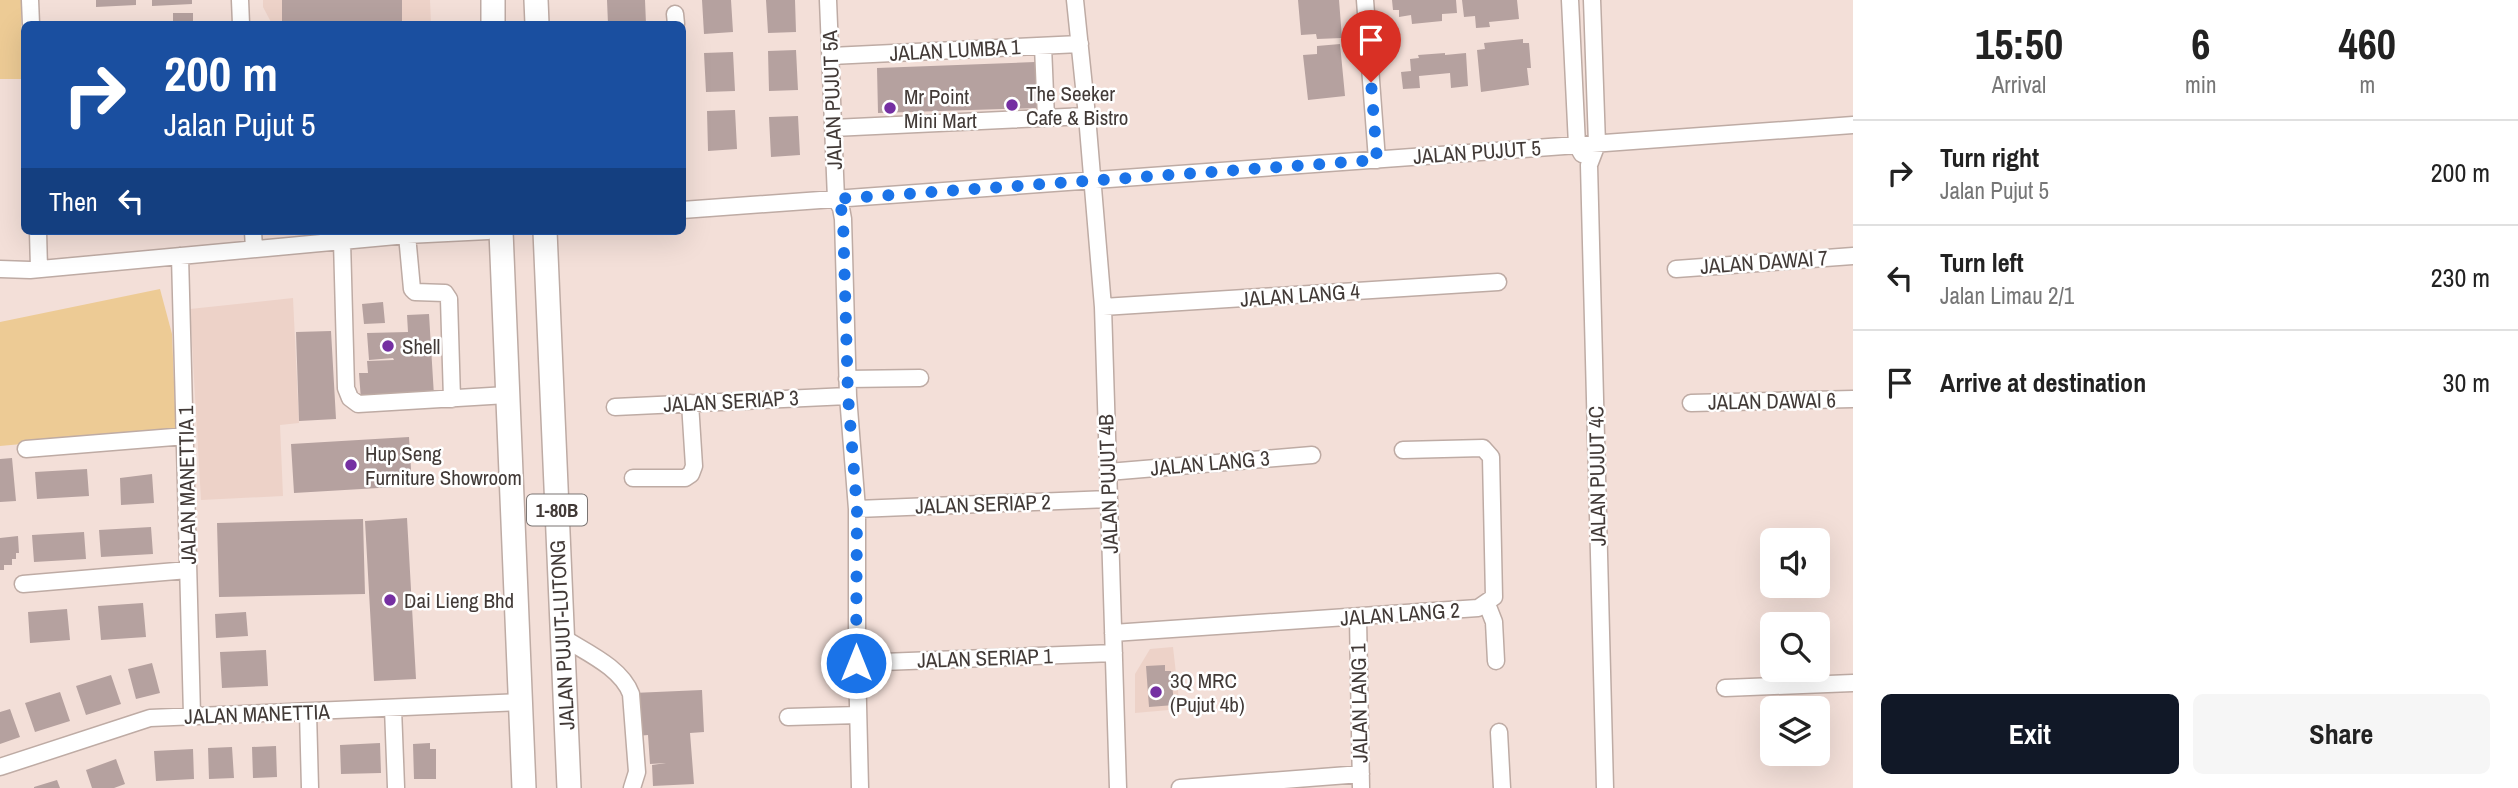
<!DOCTYPE html>
<html lang="en">
<head>
<meta charset="utf-8">
<style>
  :root { --surface:#fff; --page:#f6f6f6; --text:#222; --muted:#767676; --line:#e0e0e0; --accent:#111827 }
  body { margin:0; font-family:"Archivo Narrow",sans-serif; background:var(--page); color:var(--text); height:100vh; display:flex; flex-direction:column; font-size:26px; white-space:nowrap }
  * { box-sizing:border-box; margin:0 }
  p { font-size:23px; color:var(--muted) }
  .icon { flex:none; width:38px; height:38px; fill:none; stroke:currentColor; stroke-width:2; stroke-linecap:round; stroke-linejoin:round }
  .map { position:relative; flex:1; overflow:hidden }
  .details { display:flex; flex-direction:column; background:var(--surface); width:665px }
  .details>* { flex:none }
  .top-card { position:absolute; left:21px; top:21px; width:665px; height:214px; border-radius:10px; box-shadow:0 7px 28px #0002; background:#1a4fa0; color:#fff; overflow:hidden }
  .tools { position:absolute; left:1760px; top:528px; display:grid; gap:14px }
  .tools a { display:grid; place-items:center; width:70px; height:70px; border-radius:10px; background:var(--surface); box-shadow:0 7px 28px #0002; font-size:35px }
  .pin { position:absolute; display:grid; place-items:center; width:60px; height:60px; color:#fff; margin:-72px -30px; border-radius:50% 50% 50% 0; rotate:-45deg; box-shadow:0 0 7px #0007 }
  .pin .icon { rotate:45deg }
  .me { position:absolute; width:77px; margin:-38px; rotate:0deg; stroke-linejoin:round; filter:drop-shadow(0 0 5px #0008) }
  .turn { display:flex; align-items:center; gap:24px; height:147px; padding:0 28px; font-size:32px }
  .turn .icon { width:91px; height:91px; stroke-width:2.5 }
  .turn b { display:block; font-size:49px; line-height:60px }
  .then { display:flex; align-items:center; height:66px; padding:0 28px; background:#0003; gap:14px; font-size:26px }
  .eta { display:flex; justify-content:space-evenly; align-items:center; height:119px; text-align:center }
  .eta b { font-size:42px; font-weight:800; line-height:49px }
  .action { display:flex; gap:14px; margin-top:auto; padding:14px 28px }
  .action a { flex:1; height:80px; border-radius:10px; background:var(--accent); color:#fff; font-size:28px; font-weight:800; line-height:80px; text-align:center }
  .action a+a { background:var(--page); color:var(--text) }
  ul { padding:0; list-style:none }
  li { display:flex; align-items:center; gap:21px; height:105px; padding:0 28px; border-top:2px solid var(--line) }
  li div { flex:1 }
  li b { display:block; font-size:26px }
  li em { font-style:normal }
  main { display:flex; flex:1; min-height:0 }
  .map>svg:first-child { display:block }
  .built { fill:#edd2c8 }
  .green { fill:#edcb95 }
  .building { fill:#b5a19f }
  .lines { fill:none; stroke-linecap:round; stroke-linejoin:round }
  .minor-casing { stroke:#beaba4; stroke-width:19 }
  .highway-casing { stroke:#beaba4; stroke-width:26 }
  .minor { stroke:#fff; stroke-width:16 }
  .highway { stroke:#fff; stroke-width:23 }
  .route { stroke:#1a73e8; stroke-width:12; stroke-dasharray:0 21.6 }
  .poi-dot { fill:#752fa2; stroke:#fff; stroke-width:2.5 }
  .labels { text-anchor:middle; dominant-baseline:central; stroke-width:5; stroke-linejoin:round; paint-order:stroke }
  .shield { fill:#fff; stroke:#7b7573; stroke-width:2 }
  .shield-label { font-size:19px; font-weight:bold; fill:#423a37 }
  .street-label { font-size:21px; fill:#423a37; stroke:#fff }
  .poi-label { font-size:21px; fill:#423a37; stroke:#fff; text-anchor:start }
</style>
</head>
<body>
<main>
<div class="map">
<svg width="1853" height="788" viewBox="0 0 1853 788">
  <rect width="100%" height="100%" fill="#f3dfd8"/>
  <path class="built" d="M263,0H430L431,24H272L263,7Z
    M293,298L299,423L280,425L283,496L201,500L190,309Z
    M1173,647L1180,709L1135,713V674L1150,649Z"/>
  <path class="green" d="M0,0H21L22,79H0Z
    M160,289L172,334L176,430L0,446V322Z"/>
  <path class="building" d="M96,0H136V5L96,7Z
    M152,0H192V4L152,6Z
    M282,0H402V24H282Z
    M607,0H645L646,24H608Z
    M702,0H731L733,32L704,34Z
    M766,0H795L796,32L768,33Z
    M1298,0H1339L1342,38L1317,39L1316,34L1301,35Z
    M1392,0H1456L1457,13L1442,14V21L1412,24L1411,15L1399,17V10H1393Z
    M1462,0H1517L1519,19L1489,22L1490,27L1476,28L1475,16L1464,17Z
    M173,13H193V24H173Z
    M1523,39V43H1529L1531,68H1527L1529,85L1481,92L1477,50L1485,49L1484,43Z
    M1340,44L1345,96L1308,100L1303,55L1317,54V46Z
    M796,50L798,90L769,91L768,51Z
    M733,52L735,91L706,92L704,53Z
    M1445,53V55L1466,53L1468,86L1451,88L1450,73L1419,76L1420,88L1403,89L1401,72L1411,71L1410,59L1419,58L1418,55Z
    M1035,62L1037,108L878,113L877,68Z
    M735,110L737,149L708,151L707,111Z
    M798,116L800,155L771,157L769,117Z
    M383,302L385,323L364,324L362,304Z
    M429,314L434,396L361,400L359,373H368L367,361L394,360L393,358L369,360L367,333L408,332L407,315Z
    M331,331L336,419L299,421L296,332Z
    M409,437L412,486L294,493L291,444Z
    M12,458L16,501L0,502V459Z
    M87,469L89,496L37,499L35,472Z
    M152,474L154,503L121,505L120,478Z
    M407,518L416,679L374,681L365,521Z
    M363,519L365,594L219,597L217,523Z
    M151,527L153,554L101,557L99,530Z
    M84,532L86,559L34,562L32,535Z
    M18,536L19,553H16V559H12V565H4V570H0V538Z
    M143,603L146,637L101,640L98,606Z
    M67,609L70,640L30,643L28,612Z
    M246,612L248,636L216,638L215,614Z
    M266,650L268,686L222,688L220,652Z
    M152,663L160,693L136,699L128,669Z
    M1165,665V671H1171L1174,705L1149,707L1146,666Z
    M111,675L121,704L86,715L76,686Z
    M702,690L704,732L690,733L694,784L653,786L652,765L666,763L650,764L648,735L636,736L633,693Z
    M60,692L70,721L35,732L25,703Z
    M10,709L20,737L0,744V712Z
    M380,743L381,773L341,774L340,745Z
    M430,743V749H436V779H414L413,744Z
    M276,746L277,777L253,778L252,747Z
    M232,747L234,778L209,779L208,748Z
    M193,749L194,779L156,781L154,751Z
    M116,759L125,784L114,788H92L86,770Z
    M57,780L60,788H34V787Z"/>
  <g class="lines">
    <defs>
      <path id="minor" d="M30,0L31,24
        M240,0L241,24
        M828,0L836,199L841,208L843,219L848,396L857,509V663L860,788
        M1075,0L1087,116L1103,307L1118,788
        M1365,0L1377,160
        M1570,0L1577,145L1582,154
        M1592,0L1597,144L1589,165L1605,788
        M675,14L676,24
        M1043,46L1046,118
        M831,56L1080,44
        M833,128L1087,116
        M682,210L1853,125
        M38,231L39,269
        M253,231L254,249
        M407,235L412,289L415,292L445,293L449,299L452,399
        M342,241L346,388L350,398L358,404L507,395
        M180,256L192,715
        M0,269L30,270L407,235L488,231
        M1676,269L1853,256
        M1103,307L1498,282
        M847,379L920,378
        M1691,403L1853,399
        M615,407L848,396
        M26,449L186,436
        M1108,472L1312,455
        M633,478H685L691,474L694,466L690,403
        M857,509L1109,499
        M23,584L188,570
        M1487,604L1494,622L1496,661
        M1358,617L1361,788
        M1113,633L1478,608L1494,597L1491,457L1483,448L1403,450
        M562,637C585,652 621,667 631,694L637,772L632,788
        M857,663L1114,653
        M1725,688L1853,683
        M393,708L396,787
        M308,712L310,788
        M788,717L858,715
        M1499,732L1502,788
        M0,767L150,718L521,702
        M1180,788L1361,774"/>
      <path id="highway" d="M493,0V24
        M536,0L537,24
        M501,231L524,788
        M545,231L569,788"/>
    </defs>
    <use href="#minor" class="minor-casing"/>
    <use href="#highway" class="highway-casing"/>
    <use href="#minor" class="minor"/>
    <use href="#highway" class="highway"/>
  </g>
  <g class="lines">
    <path class="route" d="M856,663L857,509L848,396L843,219L841,208L836,199L1377,160L1371,82"/>
  </g>
  <g class="poi-dot">
    <circle cx="1012" cy="105" r="7"/>
    <circle cx="890" cy="108" r="7"/>
    <circle cx="388" cy="346" r="7"/>
    <circle cx="351" cy="465" r="7"/>
    <circle cx="390" cy="600" r="7"/>
    <circle cx="1156" cy="692" r="7"/>
  </g>
  <g class="labels">
    <rect class="shield" x="527" y="494.5" width="60" height="31" rx="5"/>
    <g class="shield-label">
      <text x="557" y="510">1-80B</text>
    </g>
    <g class="street-label">
      <text transform="translate(955 50) rotate(-3)">JALAN LUMBA 1</text>
      <text transform="translate(832 100) rotate(-92)">JALAN PUJUT 5A</text>
      <text transform="translate(1477 152) rotate(-4)">JALAN PUJUT 5</text>
      <text transform="translate(1764 262) rotate(-4)">JALAN DAWAI 7</text>
      <text transform="translate(1300 295) rotate(-4)">JALAN LANG 4</text>
      <text transform="translate(731 401) rotate(-3)">JALAN SERIAP 3</text>
      <text transform="translate(1772 401) rotate(-1)">JALAN DAWAI 6</text>
      <text transform="translate(1210 463) rotate(-5)">JALAN LANG 3</text>
      <text transform="translate(1597 476) rotate(-91)">JALAN PUJUT 4C</text>
      <text transform="translate(1108 484) rotate(-92)">JALAN PUJUT 4B</text>
      <text transform="translate(187 485) rotate(-91)">JALAN MANETTIA 1</text>
      <text transform="translate(983 504) rotate(-2)">JALAN SERIAP 2</text>
      <text transform="translate(1400 614) rotate(-4)">JALAN LANG 2</text>
      <text transform="translate(562 635) rotate(-93)">JALAN PUJUT-LUTONG</text>
      <text transform="translate(985 658) rotate(-2)">JALAN SERIAP 1</text>
      <text transform="translate(1359 703) rotate(-91)">JALAN LANG 1</text>
      <text transform="translate(257 714) rotate(-2)">JALAN MANETTIA</text>
    </g>
    <g class="poi-label">
      <text x="1026" y="93">The Seeker<tspan x="1026" dy="24">Cafe &amp; Bistro</tspan></text>
      <text x="904" y="96">Mr Point<tspan x="904" dy="24">Mini Mart</tspan></text>
      <text x="402" y="346">Shell</text>
      <text x="365" y="453">Hup Seng<tspan x="365" dy="24">Furniture Showroom</tspan></text>
      <text x="404" y="600">Dai Lieng Bhd</text>
      <text x="1170" y="680">3Q MRC<tspan x="1170" dy="24">(Pujut 4b)</tspan></text>
    </g>
  </g>
</svg>
<div class="tools">
<a><svg class="icon" aria-label="sound" viewBox="0 0 24 24"><path d="M4 9h4l5-4v14l-5-4H4zM17 9q2 3 0 6"/></svg></a>
<a><svg class="icon" aria-label="search" viewBox="0 0 24 24"><circle cx="10" cy="10" r="6"/><path d="M15 15l6 6"/></svg></a>
<a><svg class="icon" aria-label="layers" viewBox="0 0 24 24"><path d="M12 4l9 5-9 5-9-5zM3 14l9 5 9-5"/></svg></a>
</div>
<div class="pin" style="left:1371px;top:82px;background:#d93025"><svg class="icon" aria-label="arrive" viewBox="0 0 24 24"><path d="M6 21V4h12l-3 4 3 4H6"/></svg></div>
<svg class="me" style="left:856px;top:663px" viewBox="-20 -20 40 40"><circle r="17" fill="#1a73e8" stroke="#fff" stroke-width="3"/><path d="M0-11L8 9 0 5-8 9z" fill="#fff"/></svg>
<div class="top-card">
<div class="turn"><svg class="icon" aria-label="right" viewBox="0 0 24 24"><path d="M7 20v-9h11M14 6l5 5-5 5"/></svg><div><b>200 m</b>Jalan Pujut 5</div></div>
<div class="then">Then<svg class="icon" aria-label="left" viewBox="0 0 24 24"><path d="M17 20v-9H6M10 6l-5 5 5 5"/></svg></div>
</div>
</div>
<section class="details">
<div class="eta">
<div><b>15:50</b><p>Arrival</p></div>
<div><b>6</b><p>min</p></div>
<div><b>460</b><p>m</p></div>
</div>
<ul>
<li><svg class="icon" aria-label="right" viewBox="0 0 24 24"><path d="M7 20v-9h11M14 6l5 5-5 5"/></svg><div><b>Turn right</b><p>Jalan Pujut 5</p></div><em>200 m</em></li>
<li><svg class="icon" aria-label="left" viewBox="0 0 24 24"><path d="M17 20v-9H6M10 6l-5 5 5 5"/></svg><div><b>Turn left</b><p>Jalan Limau 2/1</p></div><em>230 m</em></li>
<li><svg class="icon" aria-label="arrive" viewBox="0 0 24 24"><path d="M6 21V4h12l-3 4 3 4H6"/></svg><div><b>Arrive at destination</b></div><em>30 m</em></li>
</ul>
<div class="action"><a>Exit</a><a>Share</a></div>
</section>
</main>
</body>
</html>
